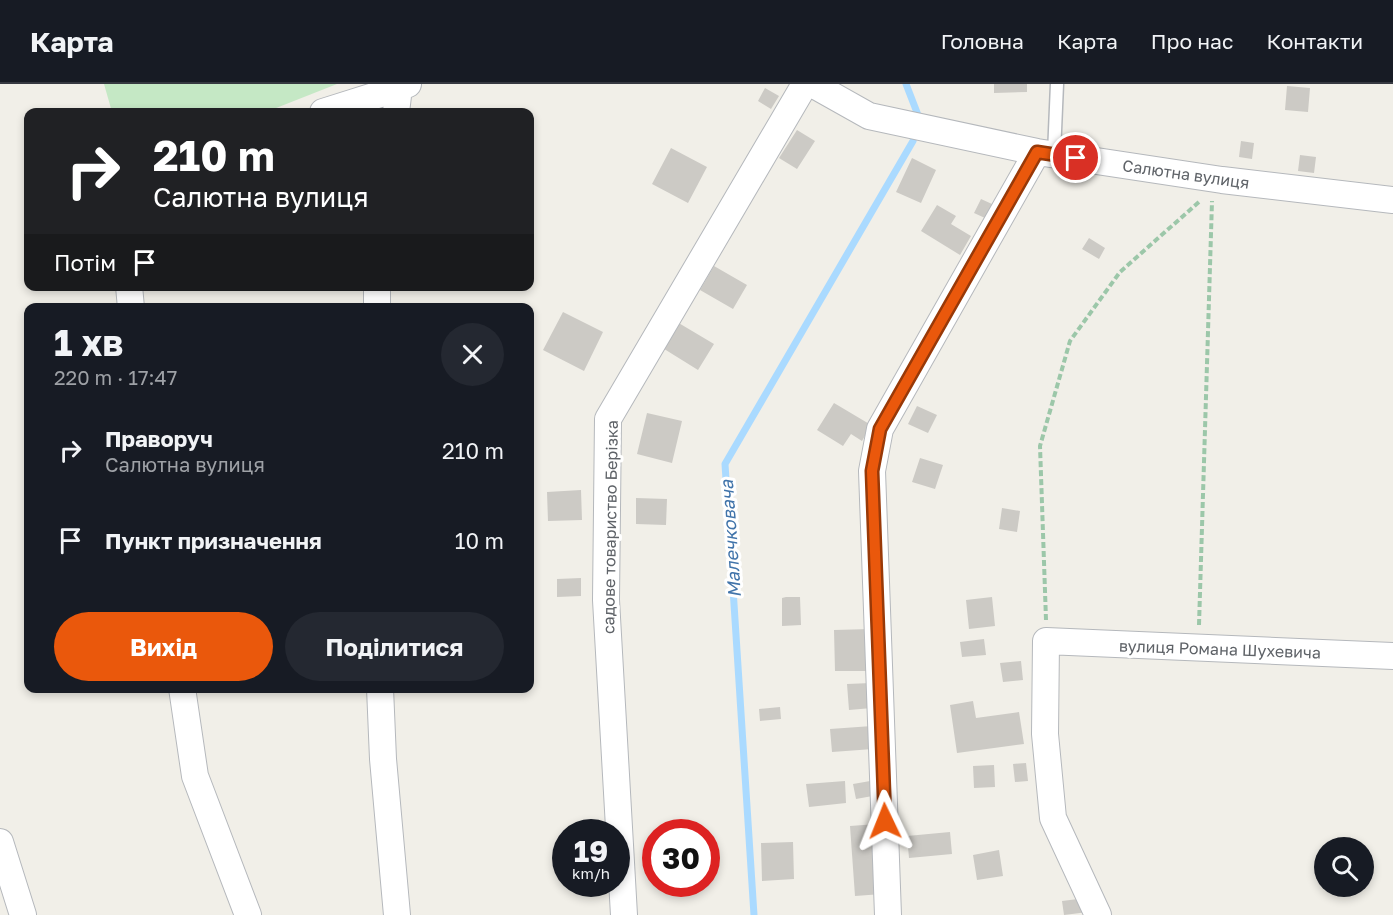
<!DOCTYPE html>
<html lang="uk">
<head>
<meta charset="utf-8">
<style>
  :root { --surface:#171b24; --page:#242831; --text:#f1f3f6; --muted:#9ea1a6; --line:#363941; --accent:#ea580c }
  body { margin:0; font-family:"Golos Text",sans-serif; background:var(--page); color:var(--text); height:100vh; display:flex; flex-direction:column; font-size:22px; white-space:nowrap }
  * { box-sizing:border-box; margin:0 }
  p { font-size:20px; color:var(--muted) }
  .icon { flex:none; width:33px; height:33px; fill:none; stroke:currentColor; stroke-width:2; stroke-linecap:round; stroke-linejoin:round }
  .map { position:relative; flex:1; overflow:hidden }
  .sheet { position:absolute; left:24px; top:219px; width:510px; height:390px; display:flex; flex-direction:column; background:var(--surface); border-radius:12px; box-shadow:0 3px 9px #0003 }
  .sheet>* { flex:none }
  .top-card { position:absolute; left:24px; top:24px; width:510px; height:183px; border-radius:12px; box-shadow:0 3px 9px #0003; background:#202124; color:#fff; overflow:hidden }
  .controls { position:absolute; left:1314px; top:753px; display:grid; gap:12px }
  .controls a { display:grid; place-items:center; width:60px; height:60px; border-radius:50%; background:var(--surface); box-shadow:0 3px 9px #0003; font-size:30px }
  .speed { position:absolute; left:552px; top:735px; display:flex; gap:12px; font-size:30px; font-weight:700; text-align:center }
  .speed>* { display:grid; place-content:center; width:78px; height:78px; border-radius:50%; background:var(--surface); box-shadow:0 3px 9px #0003; line-height:1 }
  .speed small { font-size:15px; font-weight:400 }
  .speed .limit { border:9px solid #d22; background:#fff; color:#111 }
  .pin { position:absolute; display:grid; place-items:center; width:51px; height:51px; color:#fff; margin:-26px; border:3px solid #fff; border-radius:50%; box-shadow:0 2px 6px #0007 }
  .me { position:absolute; width:66px; margin:-33px; rotate:358deg; stroke-linejoin:round; filter:drop-shadow(0 0 4px #0008) }
  .turn { display:flex; align-items:center; gap:21px; height:126px; padding:0 30px; font-size:27px }
  .turn .icon { width:78px; height:78px; stroke-width:2.5 }
  .turn b { display:block; font-size:42px; line-height:51px }
  .then { display:flex; align-items:center; height:57px; padding:0 30px; background:#0003; gap:12px; font-size:22px }
  .round { display:grid; place-items:center; flex:none; width:63px; height:63px; border-radius:32px; background:var(--page) }
  .head { display:flex; align-items:center; justify-content:space-between; height:102px; padding:0 30px }
  h1 { font-size:36px; font-weight:700; line-height:45px }
  .button { display:flex; gap:12px; margin-top:auto; padding:12px 30px }
  .button a { flex:1; height:69px; border-radius:36px; background:var(--accent); color:#fff; font-size:24px; font-weight:700; line-height:69px; text-align:center }
  .button a+a { background:var(--page); color:var(--text) }
  ul { padding:0; list-style:none }
  li { display:flex; align-items:center; gap:18px; height:90px; padding:0 30px }
  li div { flex:1 }
  li b { display:block; font-size:22px }
  li em { font-style:normal }
  header { display:flex; align-items:center; gap:36px; box-sizing:border-box; height:84px; padding:0 30px; background:var(--surface); border-bottom:2px solid var(--line) }
  header strong { font-size:28px }
  nav { display:flex; gap:33px; margin-inline-start:auto; font-size:21px }
  .map>svg:first-child { display:block }
  .green { fill:#c5e8c5 }
  .lines { fill:none; stroke-linecap:round; stroke-linejoin:round }
  .stream { stroke:#aadaff; stroke-width:7 }
  .building { fill:#cccac5 }
  .service-casing { stroke:#b5b8bc; stroke-width:15 }
  .minor-casing { stroke:#b5b8bc; stroke-width:28 }
  .path { stroke:#9cc7a9; stroke-width:4; stroke-dasharray:6 3; stroke-linecap:butt }
  .service { stroke:#fff; stroke-width:12 }
  .minor { stroke:#fff; stroke-width:26 }
  .route-casing { stroke:#983908; stroke-width:15 }
  .route { stroke:#ea580c; stroke-width:10 }
  .labels { text-anchor:middle; dominant-baseline:central; stroke-width:6; stroke-linejoin:round; paint-order:stroke }
  .street-label { font-size:16px; fill:#5f6368; stroke:#fff }
  .water-label { font-size:18px; font-style:italic; fill:#4174aa; stroke:#fff }
</style>
</head>
<body>
<header>
<strong>Карта</strong>
<nav><a>Головна</a><a>Карта</a><a>Про нас</a><a>Контакти</a></nav>
</header>
<div class="map">
<svg width="1393" height="831" viewBox="0 0 1393 831">
  <rect width="100%" height="100%" fill="#f1efe8"/>
  <path class="green" d="M104,0H337L266,28H112Z"/>
  <g class="lines">
    <path class="stream" d="M906,0L918,31
      M754,831L725,380L913,57"/>
  </g>
  <path class="building" d="M994,0H1027V8L994,9Z
    M1287,2L1310,4L1308,28L1285,26Z
    M765,4L779,12L771,25L758,17Z
    M797,46L815,57L797,85L779,74Z
    M1241,57L1254,59L1252,75L1239,73Z
    M671,64L707,83L688,119L652,100Z
    M1300,71L1316,73L1314,89L1298,87Z
    M912,74L936,86L921,119L896,108Z
    M981,115L992,120L985,134L974,129Z
    M937,121L956,132L951,140L971,152L960,171L921,147Z
    M1089,154L1105,164L1099,175L1082,165Z
    M714,182L747,201L733,225L700,206Z
    M563,228L603,248L584,287L543,266Z
    M677,238L714,260L698,286L661,263Z
    M834,319L871,341L862,357L851,350L843,362L817,346Z
    M917,322L937,331L928,349L908,340Z
    M647,329L682,337L672,379L637,370Z
    M920,374L943,381L935,405L912,398Z
    M581,406L582,436L548,437L547,408Z
    M636,414L667,415L666,441L636,440Z
    M1002,424L1020,427L1017,448L999,445Z
    M581,494V512L557,513V495Z
    M786,513H800L801,541L782,542V514Z
    M992,513L995,542L969,545L966,516Z
    M871,545L872,587H835L834,546Z
    M984,555L986,571L962,573L960,558Z
    M1021,577L1023,596L1003,598L1000,579Z
    M871,599L872,624L849,626L847,600Z
    M973,617L976,634L1019,628L1024,660L957,669L950,621Z
    M780,623L781,635L760,637L759,625Z
    M872,642L873,665L832,668L830,645Z
    M1026,679L1028,697L1015,698L1013,680Z
    M994,681L995,703L974,704L973,682Z
    M876,696L878,711L856,715L853,700Z
    M845,697L846,719L809,723L806,700Z
    M877,740L882,810L855,812L850,742Z
    M950,748L952,770L909,774L907,752Z
    M793,758L794,795L762,797L761,759Z
    M999,766L1003,792L977,796L973,771Z
    M1086,814L1088,828L1064,831L1062,817Z"/>
  <g class="lines">
    <defs>
      <path id="service" d="M1054,70L1057,0"/>
      <path id="minor" d="M812,0L869,32L1037,68L1222,96L1393,116
        M323,28L399,4L408,0
        M396,28L399,4
        M129,202L131,224
        M377,224V202
        M182,604L195,692L248,831
        M380,604L383,675L397,831
        M0,758L23,831
        M624,831L606,516L608,335L805,0
        M888,831L872,387L880,345L1037,68
        M1098,831L1053,734L1045,650L1046,557L1393,572"/>
    </defs>
    <use href="#service" class="service-casing"/>
    <use href="#minor" class="minor-casing"/>
    <path class="path" d="M1046,536L1040,362L1070,257L1120,188L1200,117
      M1199,541L1212,117"/>
    <use href="#service" class="service"/>
    <use href="#minor" class="minor"/>
  </g>
  <g class="lines">
    <defs>
      <path id="route" d="M885,737L872,387L880,345L1037,68L1076,74"/>
    </defs>
    <use href="#route" class="route-casing"/>
    <use href="#route" class="route"/>
  </g>
  <g class="labels">
    <g class="street-label">
      <text transform="translate(1186 90) rotate(8)">Салютна вулиця</text>
      <text transform="translate(610 443) rotate(-89)">садове товариство Берізка</text>
      <text transform="translate(1220 565) rotate(2)">вулиця Романа Шухевича</text>
    </g>
    <g class="water-label">
      <text transform="translate(730 455) rotate(-94)">Малечковача</text>
    </g>
  </g>
</svg>
<div class="controls">
<a><svg class="icon" aria-label="search" viewBox="0 0 24 24"><circle cx="10" cy="10" r="6"/><path d="M15 15l6 6"/></svg></a>
</div>
<div class="speed"><div>19<small>km/h</small></div><div class="limit">30</div></div>
<div class="pin" style="left:1076px;top:74px;background:#d93025"><svg class="icon" aria-label="arrive" viewBox="0 0 24 24"><path d="M6 21V4h12l-3 4 3 4H6"/></svg></div>
<svg class="me" style="left:885px;top:737px" viewBox="-20 -20 40 40"><path d="M0-17L14 15 0 8-14 15z" fill="#ea580c" stroke="#fff" stroke-width="4"/></svg>
<div class="top-card">
<div class="turn"><svg class="icon" aria-label="right" viewBox="0 0 24 24"><path d="M7 20v-9h11M14 6l5 5-5 5"/></svg><div><b>210 m</b>Салютна вулиця</div></div>
<div class="then">Потім<svg class="icon" aria-label="arrive" viewBox="0 0 24 24"><path d="M6 21V4h12l-3 4 3 4H6"/></svg></div>
</div>
<section class="sheet">
<div class="head"><div><h1>1 хв</h1><p>220 m · 17:47</p></div><a class="round"><svg class="icon" aria-label="close" viewBox="0 0 24 24"><path d="M6 6l12 12M18 6L6 18"/></svg></a></div>
<ul>
<li><svg class="icon" aria-label="right" viewBox="0 0 24 24"><path d="M7 20v-9h11M14 6l5 5-5 5"/></svg><div><b>Праворуч</b><p>Салютна вулиця</p></div><em>210 m</em></li>
<li><svg class="icon" aria-label="arrive" viewBox="0 0 24 24"><path d="M6 21V4h12l-3 4 3 4H6"/></svg><div><b>Пункт призначення</b></div><em>10 m</em></li>
</ul>
<div class="button"><a>Вихід</a><a>Поділитися</a></div>
</section>
</div>
</body>
</html>
